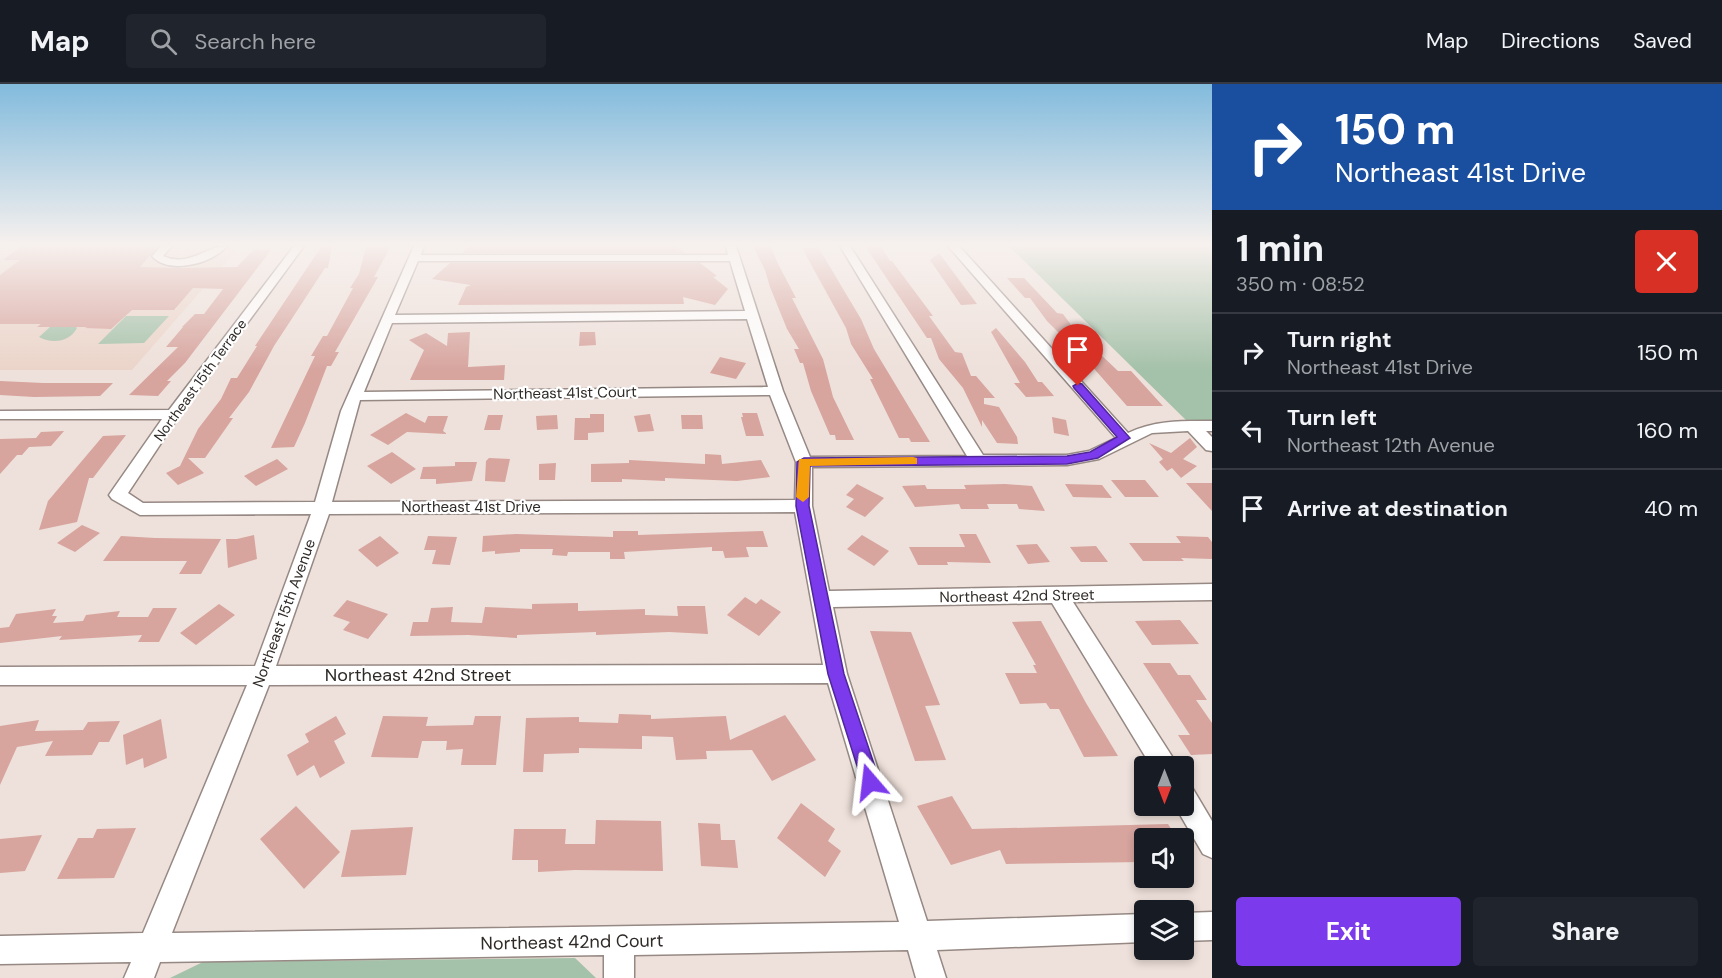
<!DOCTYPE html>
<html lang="en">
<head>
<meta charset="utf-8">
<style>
  :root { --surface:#171b24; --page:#20242c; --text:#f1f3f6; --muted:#9ea1a6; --line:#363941; --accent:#7c3aed }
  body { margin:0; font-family:"DM Sans",sans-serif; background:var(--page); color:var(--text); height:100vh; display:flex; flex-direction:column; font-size:22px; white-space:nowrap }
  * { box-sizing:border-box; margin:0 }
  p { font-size:20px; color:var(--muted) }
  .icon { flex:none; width:33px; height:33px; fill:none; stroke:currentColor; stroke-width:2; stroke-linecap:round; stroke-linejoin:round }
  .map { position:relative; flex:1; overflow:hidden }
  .details { display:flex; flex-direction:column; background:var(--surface); width:510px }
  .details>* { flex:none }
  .banner { background:#1a4fa0; color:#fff; overflow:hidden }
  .needle { width:39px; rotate:180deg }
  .tools { position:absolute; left:1134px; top:672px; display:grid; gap:12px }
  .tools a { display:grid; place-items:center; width:60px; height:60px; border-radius:6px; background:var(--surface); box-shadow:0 3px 9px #0003; font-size:30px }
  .pin { position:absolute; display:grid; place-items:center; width:51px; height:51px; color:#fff; margin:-62px -26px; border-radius:50% 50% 50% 0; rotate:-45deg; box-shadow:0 0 6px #0007 }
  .pin .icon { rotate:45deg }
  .me { position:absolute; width:66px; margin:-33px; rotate:343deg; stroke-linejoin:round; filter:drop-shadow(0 0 4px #0008) }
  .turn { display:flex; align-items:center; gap:21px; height:126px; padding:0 24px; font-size:27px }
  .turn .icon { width:78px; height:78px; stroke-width:2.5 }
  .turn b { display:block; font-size:42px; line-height:51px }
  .round { display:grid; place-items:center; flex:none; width:63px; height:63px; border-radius:6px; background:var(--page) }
  .head { display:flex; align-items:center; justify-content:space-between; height:102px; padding:0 24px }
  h1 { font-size:36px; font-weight:800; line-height:45px }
  .cta { display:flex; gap:12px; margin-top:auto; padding:12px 24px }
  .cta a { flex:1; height:69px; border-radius:6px; background:var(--accent); color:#fff; font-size:24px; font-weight:800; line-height:69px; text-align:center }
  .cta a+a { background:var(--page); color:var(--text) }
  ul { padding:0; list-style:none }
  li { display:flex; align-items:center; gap:18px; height:78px; padding:0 24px; border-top:2px solid var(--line) }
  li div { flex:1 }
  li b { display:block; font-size:22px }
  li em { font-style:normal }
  header { display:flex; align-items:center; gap:36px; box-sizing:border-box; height:84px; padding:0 30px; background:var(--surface); border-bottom:2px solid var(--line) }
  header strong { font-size:28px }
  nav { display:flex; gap:33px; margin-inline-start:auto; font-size:21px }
  .search { width:420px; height:54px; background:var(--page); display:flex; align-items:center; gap:15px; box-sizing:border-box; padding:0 21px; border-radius:6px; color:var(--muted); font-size:22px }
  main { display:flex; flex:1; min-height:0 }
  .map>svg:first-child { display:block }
  .education { fill:#ebd4c9 }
  .green { fill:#a4c1a9 }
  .building { fill:#d7a49e }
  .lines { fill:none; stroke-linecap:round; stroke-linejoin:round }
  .minor-casing { stroke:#968883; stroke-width:3 }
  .minor { fill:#fff; fill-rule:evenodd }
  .route { fill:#7c3aed; stroke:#51269a; stroke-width:1.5 }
  .slow { fill:#f59e0b }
  .labels { text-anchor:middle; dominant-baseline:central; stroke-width:4.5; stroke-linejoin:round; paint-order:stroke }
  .far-street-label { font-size:14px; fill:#2f2a27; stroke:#fff }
  .street-label { font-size:15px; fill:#2f2a27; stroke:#fff }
  .near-street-label { font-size:18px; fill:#2f2a27; stroke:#fff }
</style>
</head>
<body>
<header>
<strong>Map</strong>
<div class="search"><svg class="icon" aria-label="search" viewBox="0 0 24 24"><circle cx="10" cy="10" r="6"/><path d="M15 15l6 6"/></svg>Search here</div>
<nav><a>Map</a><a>Directions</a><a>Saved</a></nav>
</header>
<main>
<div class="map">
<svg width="1212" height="894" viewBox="0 0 1212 894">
  <rect width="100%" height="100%" fill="#eee0da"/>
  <path class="education" d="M8,162H240L132,286H0V167Z"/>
  <path class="green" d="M1009,162H1212V340L1191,341Z
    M126,232H169L144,259L98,260Z
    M50,243H76L77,244C70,258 52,260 39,253Z
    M575,874L596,894H170L203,878Z"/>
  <path class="building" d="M22,162H158L140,183L179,184L237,183L254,165L271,166L185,279L167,297H171L158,312L129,311L178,263H166L183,243H182L195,230H204L223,205L193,204L174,226H132L111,245L85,244L87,243H37L41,240H0V191L20,176H3Z
    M372,162H391L374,193H378L335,268H339L331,282H327L305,339L294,363L271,364L315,272H311L323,252H327L353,204H350L359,190L366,163Z
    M470,162H676L685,169H462Z
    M753,162H771L777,178L796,214H792L823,275L833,313L854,356H836L835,351H830L811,307L803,279H800L794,265H799L787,245L770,203L765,186Z
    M865,162H881L890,177H892L933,232H929L955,268L962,269L971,292H976L995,314H984V320L999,323L1017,353L1018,360L997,359L982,336V343L963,304L939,275L931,254H927Z
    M321,163H332L328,184H325L274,262L249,308L229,334H233L205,374H188L204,389L178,401L166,389L180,382L198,345L221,315L231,294H237L257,262H255Z
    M818,163L861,235L874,265L930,358H911L909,354H899L870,295H873L851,260L846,244L802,164Z
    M939,169L977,220L961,221L930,176Z
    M450,179H700L717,192L713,193L728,205L715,221L683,213L684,220L458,221L466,203L471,201L432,195Z
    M1007,194H1024L1057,229L1063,230L1075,246L1118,287H1131L1163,322H1127L1089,279L1047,237L1030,214H1025Z
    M996,244L1025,278L1038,298H1042L1054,312L1026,313L1014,299H1020L991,248Z
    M470,248L468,283L505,281L504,296H410L424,266L409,256L426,249L447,262L448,249Z
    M580,248H595L596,261L579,262Z
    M720,273L746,279L736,295L710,289Z
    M0,297L43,299H113L100,312L34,313L0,311Z
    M406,329L425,339L428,332H448L443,347L447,350L407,348L388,361L370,351Z
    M742,329H757L764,352H746L741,333H743Z
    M590,330H604V348L588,349V356H574L575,334H590Z
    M650,330L654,347L638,348L634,332Z
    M488,331H503L500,346H484Z
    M557,331L558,345L537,346L536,332Z
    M681,331H702L703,345H682Z
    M1052,333L1066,336L1069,352L1054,349Z
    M64,347L51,362L29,363L22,371H17L0,390V355L36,354L41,348Z
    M126,351L93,394H89L77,438L39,446L48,417L103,352Z
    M1190,354L1197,363L1183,375L1197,382L1181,394L1172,384L1167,387L1159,378L1163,375L1149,359L1171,369Z
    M392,368L416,385L391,400L367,382Z
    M705,370L721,371L722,380L761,376L770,393L737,397L665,394V397L622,395V398H591V380L629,379V376L705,380Z
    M489,374L510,375L505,398L485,397L486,377Z
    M277,375L288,385L256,402L244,392Z
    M455,378H477L472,397L436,400V395H420L423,383L455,382Z
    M556,379L555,396H539V380Z
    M1111,396H1145L1159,413H1125Z
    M1186,399H1212V427Z
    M857,400L884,414L865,433L846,423L854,415L846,411Z
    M1005,400L1032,402L1045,427L1019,425L1017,420H987L989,425H961L959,420L915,423L902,402L925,401L927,405H966L964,401Z
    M1065,400L1102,401L1112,414L1073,413Z
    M82,441L100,449L75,468L57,459Z
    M613,447H638V451L763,447L768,463H746L749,473L725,474L723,467H712V463L624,468L625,475H610V468H568L567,472L552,471L553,465H520V468L495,470V467L482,468L483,452L516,450L613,453Z
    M959,450H976L991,479L947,478L948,481H918L909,463H965Z
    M254,451L257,475L228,484L226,455H237Z
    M862,451L889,467L874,482L847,465Z
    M121,452L155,454L221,455L201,490H179L187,477H103Z
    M380,452L399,469L377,483L358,466Z
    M428,452L457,453L450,481L432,480L436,466H424Z
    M1176,452L1208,453L1212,458V475L1181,474L1184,477H1143L1129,459H1181Z
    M1037,460L1050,478L1028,480L1016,461Z
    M1096,462L1108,478H1081L1070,463Z
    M745,513L756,520L761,515L781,528L759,552L727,531Z
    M347,516L388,530L368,555L343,546L350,538L333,532Z
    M578,519V527L645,525V531L678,532L677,522H705L708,550L669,548L596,551V548L517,551V554L468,551L410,552L413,538H428L431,524L453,523L451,538L482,539L485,523L532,525V520Z
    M219,520L235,531L196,561L180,549Z
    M153,524H177L159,558H138L142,551L59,556L62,552L0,559V544L9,543L16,530L56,525L52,532H57L53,539L83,537L86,531L120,527L117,533H148Z
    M1180,536L1199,560L1152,561L1135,537Z
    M1041,537L1086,619L1118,672L1084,673L1059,625H1050L1046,619L1020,620L1005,589H1037L1033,581H1036L1012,538Z
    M870,547L911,548L940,621L925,622L946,676L915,677Z
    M1143,579H1170L1178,591H1190L1207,616H1196L1212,639V670L1191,671L1178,651H1190Z
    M619,630L651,631V635L726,632L730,656L785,631L816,676L772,697L752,666L706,667L707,675L676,676L673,653L642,652V665L579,664V669L544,670L543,688H523L526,634L579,633V638L618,639Z
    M336,632L346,650L334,657L345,679L320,694L314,681L297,692L287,671L309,658L305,650Z
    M383,632L428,633L426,642L473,641L475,632H501L496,681H461L463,665L446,666L447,657H422L418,674L371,673Z
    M161,635L167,674L144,684L143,674L126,681L123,651Z
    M39,636L35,647L83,646L88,638L120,637L109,658H99L92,671L45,672L53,657L17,663L0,701V642Z
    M952,712L972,745L1168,740L1177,754H1144V778L1006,780L1000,766L951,781L917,722Z
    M801,719L835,745L828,757L841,767L825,793L777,754Z
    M296,722L340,768L304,805L260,755Z
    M596,736L661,737L663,787L575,786L538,788V776H512L514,745H566L565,760H595Z
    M698,739L720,740L721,756H735L738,784L701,782Z
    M413,743L406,791L341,793L351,746Z
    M136,744L114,794L57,795L78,754H93L97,745Z
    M42,751L25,787L0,789V755Z"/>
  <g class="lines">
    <defs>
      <path id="minor" d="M161,162H172L163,172C189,184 208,161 227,162C212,180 168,191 152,172Z
        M294,162H304L179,332L128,409L143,419L315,418L341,327L414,162H424L421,171H728L726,162H736L783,307L810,373L967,372L840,162H850L983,371H1067L1089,367L1116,354L948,162H959L1128,349C1155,336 1182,337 1212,337V347H1206L1212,353V367L1206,366L1188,347L1152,349L1099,375L1067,381L812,383V422L829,507L1212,500V516L1073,518L1173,674L1176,682H1151L1052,519L833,523L847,590L927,837L1144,830V858L937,866L946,894H916L908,866L634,871V894H604V871L160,878L154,894H124L131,878L0,880V852L143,849L247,601H0V583L255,582L311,430L140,431L112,415L109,411L162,335H0V327L169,326ZM418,177H730L745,227L395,231ZM747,235L768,303L364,308L392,239ZM770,311L796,378L795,416L332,418L360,316ZM795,428L823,581L276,582L329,430ZM828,599L899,838L172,849L269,601Z
        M1184,702L1193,705L1212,737V774L1203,770L1175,722H1184Z
        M1212,828V856L1184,857V829Z"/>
    </defs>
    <use href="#minor" class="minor-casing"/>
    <use href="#minor" class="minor"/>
  </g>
  <linearGradient id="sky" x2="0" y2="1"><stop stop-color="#82bbdd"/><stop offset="0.56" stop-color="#f7f1ee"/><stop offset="1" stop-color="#f7f1ee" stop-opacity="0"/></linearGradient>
  <rect width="1212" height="287" fill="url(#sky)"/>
  <path class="route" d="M1078,299L1082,300L1130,354L1098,374L1067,380L810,382L809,422L844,590L880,698L877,704L870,707L864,704L828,590L796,422L797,378L804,374L1067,372L1090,368L1117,353L1074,304L1073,302Z"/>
  <path class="slow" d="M913,373L917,374V380L810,382L809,413L803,418L796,413L799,375Z"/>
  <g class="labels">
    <g class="far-street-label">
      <text transform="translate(200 296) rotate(-54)">Northeast 15th Terrace</text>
    </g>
    <g class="street-label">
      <text transform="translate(565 309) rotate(-1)">Northeast 41st Court</text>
      <text x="471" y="423">Northeast 41st Drive</text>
      <text transform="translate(1017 512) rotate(-1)">Northeast 42nd Street</text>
      <text transform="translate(284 529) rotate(-70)">Northeast 15th Avenue</text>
    </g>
    <g class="near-street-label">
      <text x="418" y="591">Northeast 42nd Street</text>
      <text transform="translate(572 858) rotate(-1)">Northeast 42nd Court</text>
    </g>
  </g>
</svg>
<div class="tools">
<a><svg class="needle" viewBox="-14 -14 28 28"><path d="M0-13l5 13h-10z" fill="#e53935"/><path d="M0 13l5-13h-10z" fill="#9ea1a6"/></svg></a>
<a><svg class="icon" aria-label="sound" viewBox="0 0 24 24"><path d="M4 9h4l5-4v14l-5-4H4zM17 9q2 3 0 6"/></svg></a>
<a><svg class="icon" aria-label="layers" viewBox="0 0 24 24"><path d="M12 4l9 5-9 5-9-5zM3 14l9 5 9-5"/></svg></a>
</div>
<div class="pin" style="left:1078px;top:302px;background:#d93025"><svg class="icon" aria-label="arrive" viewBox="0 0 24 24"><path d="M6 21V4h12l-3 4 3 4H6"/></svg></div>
<svg class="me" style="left:870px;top:698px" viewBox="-20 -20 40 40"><path d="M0-17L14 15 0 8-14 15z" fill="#7c3aed" stroke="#fff" stroke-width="4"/></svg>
</div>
<section class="details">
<div class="banner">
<div class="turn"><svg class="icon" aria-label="right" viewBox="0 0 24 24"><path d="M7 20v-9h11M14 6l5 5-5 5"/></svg><div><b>150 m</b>Northeast 41st Drive</div></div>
</div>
<div class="head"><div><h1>1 min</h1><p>350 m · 08:52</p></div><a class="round" style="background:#d93025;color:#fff"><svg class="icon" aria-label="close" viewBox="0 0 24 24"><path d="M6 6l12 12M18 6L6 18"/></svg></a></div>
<ul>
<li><svg class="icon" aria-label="right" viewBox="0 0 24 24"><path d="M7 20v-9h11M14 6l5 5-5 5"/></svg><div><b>Turn right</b><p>Northeast 41st Drive</p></div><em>150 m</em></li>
<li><svg class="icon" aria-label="left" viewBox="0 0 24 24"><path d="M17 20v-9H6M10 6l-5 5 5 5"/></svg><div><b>Turn left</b><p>Northeast 12th Avenue</p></div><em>160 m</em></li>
<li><svg class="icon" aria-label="arrive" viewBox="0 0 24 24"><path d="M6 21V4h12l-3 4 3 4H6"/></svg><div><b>Arrive at destination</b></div><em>40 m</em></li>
</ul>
<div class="cta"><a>Exit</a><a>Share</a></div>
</section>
</main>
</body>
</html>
